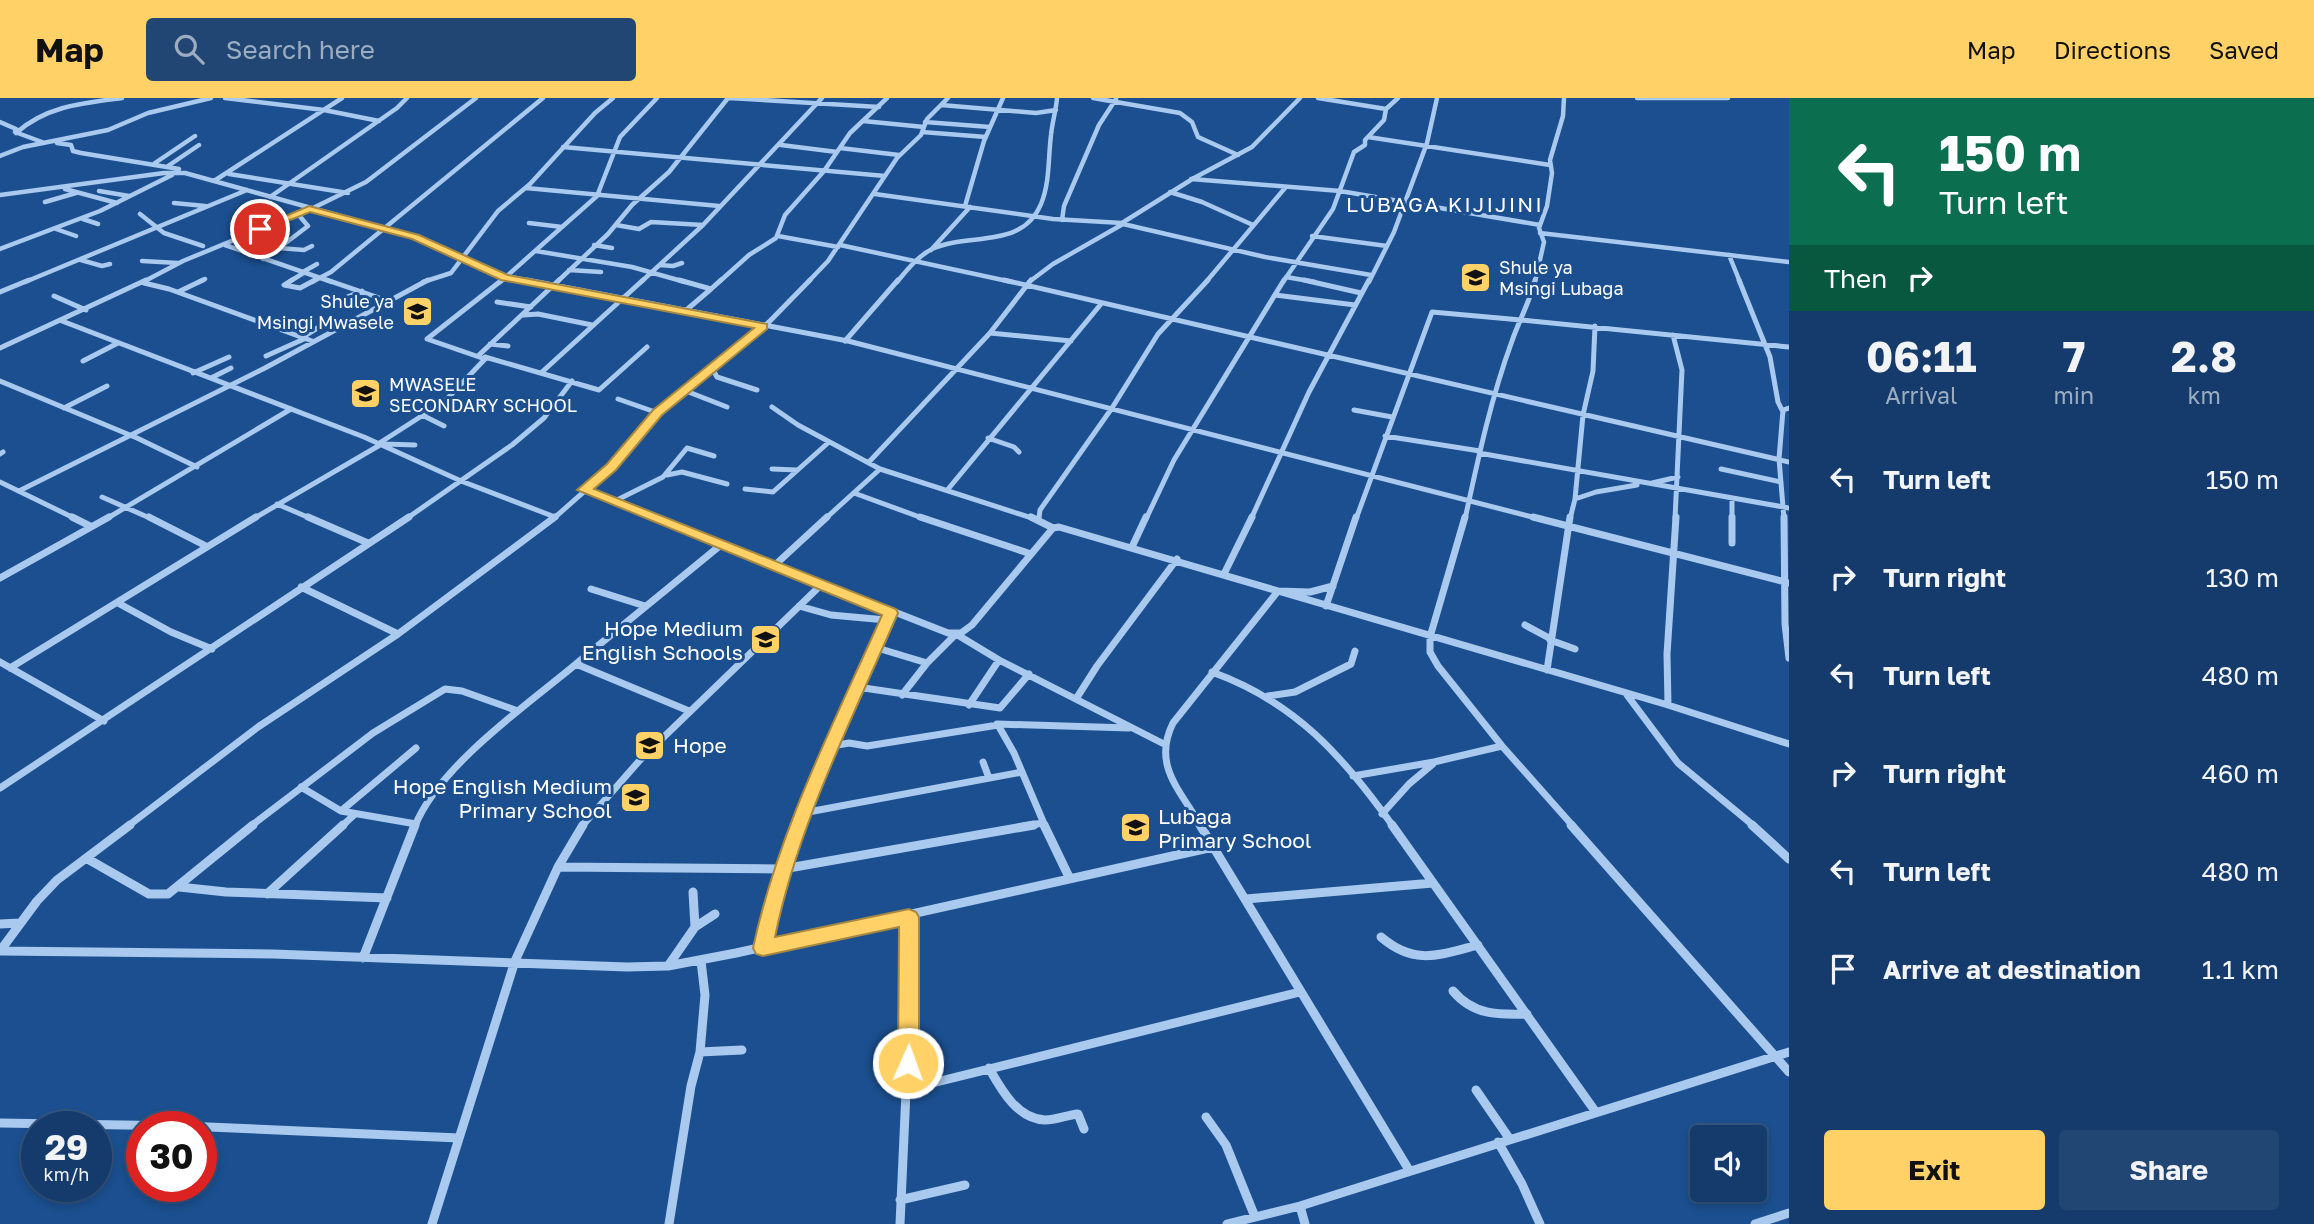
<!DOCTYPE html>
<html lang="en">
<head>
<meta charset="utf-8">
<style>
  :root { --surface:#143b6b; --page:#214673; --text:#f1f3f6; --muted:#9dadc1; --line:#33557e; --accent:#ffd166 }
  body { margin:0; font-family:"Golos Text",sans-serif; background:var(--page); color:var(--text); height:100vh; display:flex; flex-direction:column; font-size:26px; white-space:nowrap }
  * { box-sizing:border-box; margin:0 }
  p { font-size:23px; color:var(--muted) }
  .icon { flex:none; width:38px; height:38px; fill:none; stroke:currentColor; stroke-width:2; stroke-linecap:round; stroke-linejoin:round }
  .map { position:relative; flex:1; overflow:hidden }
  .details { display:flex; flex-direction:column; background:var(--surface); width:525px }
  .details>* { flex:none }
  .top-card { background:#0b6e4f; color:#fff; overflow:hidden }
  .tools { position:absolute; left:1690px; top:1027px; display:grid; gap:14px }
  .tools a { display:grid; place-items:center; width:77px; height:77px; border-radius:7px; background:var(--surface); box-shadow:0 4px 10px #0003,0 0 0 2px var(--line); font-size:35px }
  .speed { position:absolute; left:21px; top:1013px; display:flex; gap:14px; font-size:35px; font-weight:700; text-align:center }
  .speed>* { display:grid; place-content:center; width:91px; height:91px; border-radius:50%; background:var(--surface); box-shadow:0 4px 10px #0003,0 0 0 2px var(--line); line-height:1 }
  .speed small { font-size:18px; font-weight:400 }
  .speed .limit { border:10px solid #d22; background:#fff; color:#111 }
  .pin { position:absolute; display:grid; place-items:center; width:60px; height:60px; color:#fff; margin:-30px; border:4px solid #fff; border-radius:50%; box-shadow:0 2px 7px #0007 }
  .me { position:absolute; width:77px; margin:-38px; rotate:2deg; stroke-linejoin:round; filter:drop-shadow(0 0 5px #0008) }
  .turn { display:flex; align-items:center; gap:24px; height:147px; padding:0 35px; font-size:32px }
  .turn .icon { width:91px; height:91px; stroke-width:2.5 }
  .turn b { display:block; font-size:49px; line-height:60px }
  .then { display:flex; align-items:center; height:66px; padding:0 35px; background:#0003; gap:14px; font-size:26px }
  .eta { display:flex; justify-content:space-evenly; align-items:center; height:119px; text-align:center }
  .eta b { font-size:42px; font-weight:700; line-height:49px }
  .cta { display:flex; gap:14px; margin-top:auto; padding:14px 35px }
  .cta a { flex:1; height:80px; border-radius:7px; background:var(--accent); color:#111; font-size:28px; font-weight:700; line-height:80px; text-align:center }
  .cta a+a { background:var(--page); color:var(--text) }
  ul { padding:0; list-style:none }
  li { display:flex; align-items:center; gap:21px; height:98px; padding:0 35px }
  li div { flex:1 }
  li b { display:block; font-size:26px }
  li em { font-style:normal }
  header { display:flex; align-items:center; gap:42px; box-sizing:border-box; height:98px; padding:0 35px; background:var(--accent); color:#111 }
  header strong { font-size:33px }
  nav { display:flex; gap:38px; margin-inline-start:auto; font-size:24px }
  .search { width:490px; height:63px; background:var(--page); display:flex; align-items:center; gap:18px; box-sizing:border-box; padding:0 24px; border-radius:7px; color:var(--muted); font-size:26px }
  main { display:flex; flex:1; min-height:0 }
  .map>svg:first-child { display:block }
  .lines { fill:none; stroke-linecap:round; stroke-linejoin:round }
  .minor-far3 { stroke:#a9c9ee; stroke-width:4.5 }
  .minor-far2 { stroke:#a9c9ee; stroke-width:5 }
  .minor-far1 { stroke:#a9c9ee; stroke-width:7 }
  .minor { stroke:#a9c9ee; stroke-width:9 }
  .route { fill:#ffd166; stroke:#a68842; stroke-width:2 }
  .labels { text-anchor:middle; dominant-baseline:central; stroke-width:6; stroke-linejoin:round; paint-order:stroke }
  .far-poi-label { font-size:18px; fill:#fff; stroke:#1b4f8f; text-anchor:start }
  .far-quarter-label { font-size:21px; letter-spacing:2px; fill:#fff; stroke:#1b4f8f }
  .poi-label { font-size:21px; fill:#fff; stroke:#1b4f8f; text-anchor:end }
</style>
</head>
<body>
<header>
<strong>Map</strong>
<div class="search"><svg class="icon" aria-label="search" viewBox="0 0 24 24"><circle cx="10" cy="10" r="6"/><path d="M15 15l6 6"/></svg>Search here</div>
<nav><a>Map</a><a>Directions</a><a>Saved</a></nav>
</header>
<main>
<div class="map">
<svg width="1789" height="1126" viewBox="0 0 1789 1126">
  <rect width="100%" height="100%" fill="#1b4f8f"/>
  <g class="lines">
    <path class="minor-far3" d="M225,0L324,12L379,23
      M729,0L879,9
      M1093,0L1180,15L1192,24L1198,39L1238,57
      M1318,0L1386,11
      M1637,0H1728
      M941,7L1036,15L1056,12
      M863,23L924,29
      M0,24L16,31L15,34L42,44
      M925,24L990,29
      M922,34L986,39
      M16,35C46,8 83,5 122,0
      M1368,39L1550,67
      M57,45L71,47L73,53L81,55L179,71
      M781,47L837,54
      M563,49L885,78
      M840,50L899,57
      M0,58L23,49L108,32L148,15L211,0
      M155,65L195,38
      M168,68L199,47
      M229,76L348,95
      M1191,81L1340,93L1540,127
      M214,83L342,0
      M526,90L719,108
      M65,91L117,105
      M99,93L129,98
      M1170,94L1202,104L1253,127
      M875,96L1053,121L1122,125L1194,80L1252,49L1300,0
      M0,97L164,75H185L416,139L505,180
      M270,99L397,10L407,0
      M45,104L76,95
      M174,105L205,108
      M965,108L984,43L1003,0
      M311,111L366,84L476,0
      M140,116L164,135L203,148
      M83,121L98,126
      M1062,122L1064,108L1099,27L1116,1
      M529,125L562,129
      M1123,126L1265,159L1371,177
      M616,127L639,131L651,124L703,127
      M56,131L76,138
      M1540,135L1789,164
      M778,138L838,149
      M1312,138L1387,148
      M225,147L332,184
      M594,147L612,150
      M840,147L1012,184
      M279,150L308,128L297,115
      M0,151L100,113L172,77
      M931,152L970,109
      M536,153L632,169L685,184
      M1729,157L1740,184
      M263,161L279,150L304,152L312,148
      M81,162L102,168L110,166
      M142,163L178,165
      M660,167L673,168L682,165
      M569,172L601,174
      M303,174L317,166
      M507,178L535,184
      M1286,179L1315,184
      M25,184L247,92
      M143,184L183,163L309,111
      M199,184L205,181
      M289,184L305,174
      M312,184L331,174L543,0
      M423,184L451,175L498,113L530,86L595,15L613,0
      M500,184L597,98L620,39L657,0
      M557,184L608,136L632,107L669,74L728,0
      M641,184L703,127L822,0
      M719,184L749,157L776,140L785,117L824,73L850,35L887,0
      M808,184L828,163L897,60L921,37L927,21L948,0
      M897,184C907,172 918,158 932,151C969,134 1022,152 1041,106C1050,84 1048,61 1051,37C1052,25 1056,13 1057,0
      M1029,184L1053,166L1123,126
      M1206,184L1285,90
      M1283,184L1333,111L1354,54L1365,47V42L1384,22L1386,11L1398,0
      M1369,184L1394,134L1427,45L1437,0
      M1535,184L1544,144L1539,130L1547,108L1552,75L1550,62L1563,18L1564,0"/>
    <path class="minor-far2" d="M292,182L284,187L300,190L315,182
      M327,182L388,203
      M527,182L848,243L1540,421
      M679,182L711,191L721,182
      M1004,182L1789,364
      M1304,182L1361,195
      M1739,182L1770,259L1778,304L1783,314
      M144,185L169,191L312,243
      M0,194L29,182
      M178,194L203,182
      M1275,197L1355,207
      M54,198L86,212
      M335,204L362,193
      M497,204L531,209
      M684,214L711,191
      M524,217L538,216L592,227
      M1521,222L1789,249
      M62,223L364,339L461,383L555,419
      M990,235L1071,243
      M1673,237L1682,272L1675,421
      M301,240L324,226
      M845,243L898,182
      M490,246L508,248
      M0,250L146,182
      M479,257L559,182
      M266,258L304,241
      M485,259L599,292L647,249
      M83,263L118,245
      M712,270L717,279L757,292
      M542,274L643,182
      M193,275L229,259
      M211,280L231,270
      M0,283L137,340L197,369
      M686,293L727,309
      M618,301L658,315
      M772,309L798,327L880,371L1035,421
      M64,310L107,288
      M1354,312L1392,319
      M422,317L444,328
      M1385,338L1480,353
      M988,340L1014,349L1019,354
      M378,346L445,303L485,261L427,241L502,182
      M385,346L415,347
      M1479,355L1789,410
      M0,356L3,354
      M869,364L990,235L1031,182
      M772,371L797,372
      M1721,371L1781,384
      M667,377L682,374L727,386
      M0,384L76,421
      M1652,385L1678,379
      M949,390L1101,206
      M745,391L773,394L829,344
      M584,392L658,421
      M19,393L265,270L428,182
      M854,395L925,421
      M102,399L152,421
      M1732,400V421
      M1575,401L1596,394L1637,387
      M613,404L663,379L687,350L714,358
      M277,406L312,421
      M1039,420L1040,412L1112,310L1158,236L1208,182
      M106,421L291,311
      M253,421L380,347
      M406,421L512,347L544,320L572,283
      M553,421L612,369L658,315L769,224L810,182
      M825,421L880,371
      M1146,421L1174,362L1284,182
      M1251,421L1309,294L1369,182
      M1356,421L1432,214L1521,222
      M1465,421C1478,361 1491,300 1512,243C1519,222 1530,204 1535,182
      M1570,421L1575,401L1583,317L1593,273L1595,228
      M1784,421L1779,361L1783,312L1789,310"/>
    <path class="minor-far1" d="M72,419L90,428
      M149,419L206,448
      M308,419L368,445
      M653,419L948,535H961L972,527L1053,430L1059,429L1668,607L1789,646
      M920,419L1031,456
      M1031,419L1053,430
      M1465,419L1430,539V554L1438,568L1502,648L1573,728
      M1533,419L1789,485
      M1732,419V445
      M1784,419L1785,526L1789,560
      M1132,449L1146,419
      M775,467L827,419
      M1224,476L1252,419
      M0,480L109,419
      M301,489L398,536
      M591,491L645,508
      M118,505L171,534L212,551
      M799,508L831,517L886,522
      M1326,508L1356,419
      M1525,527L1551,541
      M1550,542L1575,551
      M874,549L927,565
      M0,564L104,623
      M576,566L689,613
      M10,570L256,419
      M1547,572L1570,419
      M1212,574C1297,605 1341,657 1393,728
      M857,589L1000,610L1029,576
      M902,597L927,565L956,536L999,562L1162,645
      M1627,597L1678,665L1754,728
      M1268,598L1295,594L1351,566L1355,553
      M1076,601L1097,568L1177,461
      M969,607L999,562
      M1668,607L1667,556L1676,419
      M997,626L1129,630
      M832,648L849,645L867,648L998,627L1014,655L1045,728
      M983,664L989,680
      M1353,678L1434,664L1502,648
      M301,689L341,713L416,726
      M0,690L409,419
      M341,713L416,650
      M803,715L1022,674
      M1382,716L1409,686L1434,665
      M128,728L258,629L398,536L555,419
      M251,728L373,635L445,591L462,593L518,613
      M342,728L354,717
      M415,728C438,670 521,611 570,571C620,529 671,488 722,446
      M582,728L640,662L821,487
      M798,728L891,515
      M1024,728L1043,725
      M1201,728C1180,692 1152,667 1173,625L1278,493L1310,494L1333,488"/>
    <path class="minor" d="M1044,727L1069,779
      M1200,727L1409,1072
      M1392,727L1595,1013
      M1571,727L1789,974
      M1752,727L1789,761
      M86,760L149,796H168L253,727
      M558,769L783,771L1034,727
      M179,789L226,794L387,800
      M267,796L343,727
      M1246,801L1433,785
      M0,826L20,825
      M695,829L715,816
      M1381,839C1415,868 1439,857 1478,847
      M763,850L773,802L799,727
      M0,853L37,803L57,782L130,727
      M0,853L273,856L627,869L668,868L736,855L1213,749
      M363,860L415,727
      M668,868L695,829L693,794
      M1453,893C1473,917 1498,917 1527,916
      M700,954L742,952
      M989,970C1001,991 1017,1021 1045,1022C1056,1022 1067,1017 1078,1016L1084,1031
      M908,991L1300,894
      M1476,992L1509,1040
      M1206,1019L1226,1047L1255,1119
      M0,1025L185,1028L459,1040
      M1498,1044L1522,1086L1540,1126
      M900,1102L965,1087
      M1300,1108L1305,1126
      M432,1126L515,863L558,769L583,727
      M669,1126L691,988L700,954L705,897L701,863
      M900,1126L911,884L909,819
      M1227,1126L1300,1108L1789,954
      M1755,1126L1789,1115"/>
  </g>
  <path class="route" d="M309,108L419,137L508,177L767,226V231L662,317L616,372L594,391L896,511L898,515C853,620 798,726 775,839L909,811L916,814L919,819V965L916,971L908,974L901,971L898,965L899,829L763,858L756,856L753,850C778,733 834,625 882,517L577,392L607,366L653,312L754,230L501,182L412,141L310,114L263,133L255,131Z"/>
  <defs>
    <symbol id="school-square" viewBox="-11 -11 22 22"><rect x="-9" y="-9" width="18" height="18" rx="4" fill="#ffd166" stroke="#1b4f8f"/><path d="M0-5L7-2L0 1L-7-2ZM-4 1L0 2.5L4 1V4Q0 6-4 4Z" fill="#111"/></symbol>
  </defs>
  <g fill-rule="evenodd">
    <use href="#school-square" x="1458" y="162" width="35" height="35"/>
    <use href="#school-square" x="400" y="196" width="35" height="35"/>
    <use href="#school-square" x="348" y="278" width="35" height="35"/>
    <use href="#school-square" x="748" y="524" width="35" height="35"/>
    <use href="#school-square" x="632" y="630" width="35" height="35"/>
    <use href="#school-square" x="618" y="682" width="35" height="35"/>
    <use href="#school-square" x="1118" y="712" width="35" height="35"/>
  </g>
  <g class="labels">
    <g class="far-poi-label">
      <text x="1499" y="169">Shule ya<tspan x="1499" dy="21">Msingi Lubaga</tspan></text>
      <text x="394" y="203" text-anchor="end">Shule ya<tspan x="394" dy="21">Msingi Mwasele</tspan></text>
      <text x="389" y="286">MWASELE<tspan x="389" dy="21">SECONDARY SCHOOL</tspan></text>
    </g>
    <g class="far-quarter-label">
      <text x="1445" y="106">LUBAGA KIJIJINI</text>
    </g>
    <g class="poi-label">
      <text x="743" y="530">Hope Medium<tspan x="743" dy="24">English Schools</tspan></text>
      <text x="673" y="647" text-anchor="start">Hope</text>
      <text x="612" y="688">Hope English Medium<tspan x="612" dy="24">Primary School</tspan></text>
      <text x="1158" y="718" text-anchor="start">Lubaga<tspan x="1158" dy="24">Primary School</tspan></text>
    </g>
  </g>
</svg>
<div class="tools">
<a><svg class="icon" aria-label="sound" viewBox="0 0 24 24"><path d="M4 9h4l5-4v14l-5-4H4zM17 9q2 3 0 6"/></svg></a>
</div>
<div class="speed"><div>29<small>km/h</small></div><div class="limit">30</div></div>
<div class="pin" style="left:260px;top:131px;background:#d93025"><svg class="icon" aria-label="arrive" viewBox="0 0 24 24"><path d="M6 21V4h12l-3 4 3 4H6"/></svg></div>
<svg class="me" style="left:908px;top:965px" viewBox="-20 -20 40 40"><circle r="17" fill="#ffd166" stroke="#fff" stroke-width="3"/><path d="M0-11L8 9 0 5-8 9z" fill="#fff"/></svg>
</div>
<section class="details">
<div class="top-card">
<div class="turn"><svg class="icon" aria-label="left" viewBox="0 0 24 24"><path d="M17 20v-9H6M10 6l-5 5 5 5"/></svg><div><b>150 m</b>Turn left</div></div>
<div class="then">Then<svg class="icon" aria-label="right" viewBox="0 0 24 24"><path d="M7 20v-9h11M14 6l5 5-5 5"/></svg></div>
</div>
<div class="eta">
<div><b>06:11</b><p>Arrival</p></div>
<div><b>7</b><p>min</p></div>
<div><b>2.8</b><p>km</p></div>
</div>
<ul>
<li><svg class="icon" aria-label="left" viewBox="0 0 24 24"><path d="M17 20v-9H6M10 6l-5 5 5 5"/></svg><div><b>Turn left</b></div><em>150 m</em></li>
<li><svg class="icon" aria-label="right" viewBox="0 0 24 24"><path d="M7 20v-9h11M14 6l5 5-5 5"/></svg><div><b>Turn right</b></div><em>130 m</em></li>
<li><svg class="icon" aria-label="left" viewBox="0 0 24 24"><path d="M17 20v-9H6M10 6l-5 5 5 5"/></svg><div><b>Turn left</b></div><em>480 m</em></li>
<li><svg class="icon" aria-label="right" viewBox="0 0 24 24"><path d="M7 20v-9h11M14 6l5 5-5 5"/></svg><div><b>Turn right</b></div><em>460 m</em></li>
<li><svg class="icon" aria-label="left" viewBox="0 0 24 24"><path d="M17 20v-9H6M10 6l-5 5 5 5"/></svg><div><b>Turn left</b></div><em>480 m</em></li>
<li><svg class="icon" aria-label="arrive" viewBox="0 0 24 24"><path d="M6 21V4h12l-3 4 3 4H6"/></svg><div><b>Arrive at destination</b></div><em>1.1 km</em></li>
</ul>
<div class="cta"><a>Exit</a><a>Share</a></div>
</section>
</main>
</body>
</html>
